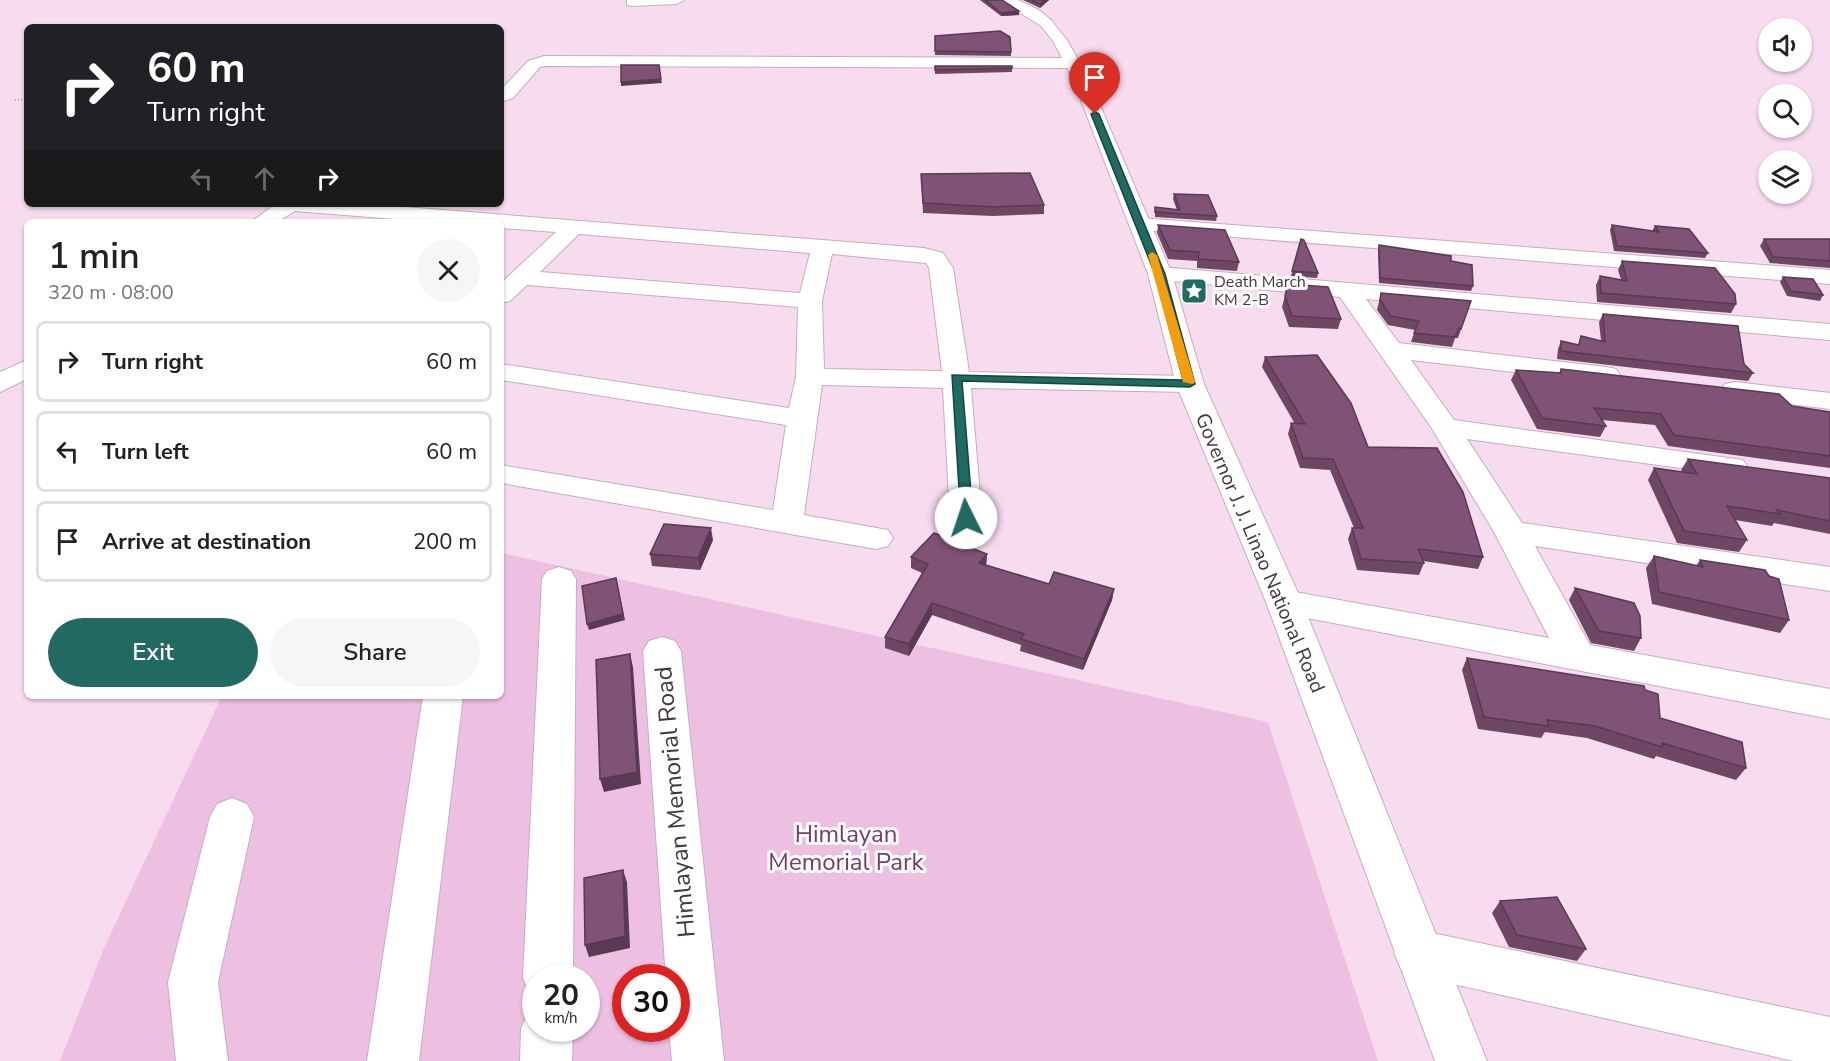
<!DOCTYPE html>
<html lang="en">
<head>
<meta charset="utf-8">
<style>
  :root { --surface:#fff; --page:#f6f6f6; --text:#222; --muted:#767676; --line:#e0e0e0; --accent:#206a62 }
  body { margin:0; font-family:"Nunito Sans",sans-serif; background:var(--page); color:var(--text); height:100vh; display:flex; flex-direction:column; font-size:22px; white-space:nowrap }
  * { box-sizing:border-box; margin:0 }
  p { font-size:20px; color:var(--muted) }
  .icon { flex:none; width:33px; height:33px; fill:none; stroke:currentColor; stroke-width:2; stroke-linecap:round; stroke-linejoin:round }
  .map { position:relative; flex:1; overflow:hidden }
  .drawer { position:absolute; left:24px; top:219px; width:480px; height:480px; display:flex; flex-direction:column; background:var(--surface); border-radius:9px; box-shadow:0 2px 4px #0004 }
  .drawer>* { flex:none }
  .banner { position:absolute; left:24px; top:24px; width:480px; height:183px; border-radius:9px; box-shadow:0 2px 4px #0004; background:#202124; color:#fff; overflow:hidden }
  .fabs { position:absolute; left:1758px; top:18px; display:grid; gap:12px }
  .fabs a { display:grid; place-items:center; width:54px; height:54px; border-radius:50%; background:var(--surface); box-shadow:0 2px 4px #0004; font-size:30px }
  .speed { position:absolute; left:522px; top:964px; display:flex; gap:12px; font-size:30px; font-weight:700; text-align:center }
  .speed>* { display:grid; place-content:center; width:78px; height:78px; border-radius:50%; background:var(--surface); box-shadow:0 2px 4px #0004; line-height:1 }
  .speed small { font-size:15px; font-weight:400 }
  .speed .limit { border:9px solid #d22; background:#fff; color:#111 }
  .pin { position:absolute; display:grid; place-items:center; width:51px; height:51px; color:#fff; margin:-62px -26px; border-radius:50% 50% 50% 0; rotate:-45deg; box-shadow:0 0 6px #0007 }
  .pin .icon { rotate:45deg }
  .me { position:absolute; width:66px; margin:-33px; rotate:356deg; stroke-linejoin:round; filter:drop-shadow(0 0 4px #0008) }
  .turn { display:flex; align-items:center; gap:21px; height:126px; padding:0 24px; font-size:27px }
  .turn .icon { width:78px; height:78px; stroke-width:2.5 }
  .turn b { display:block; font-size:42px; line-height:51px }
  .lanes { display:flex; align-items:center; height:57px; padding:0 24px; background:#0003; justify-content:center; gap:30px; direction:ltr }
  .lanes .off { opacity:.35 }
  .round { display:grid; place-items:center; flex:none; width:63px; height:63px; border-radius:32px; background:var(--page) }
  .summary { display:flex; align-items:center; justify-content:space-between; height:102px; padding:0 24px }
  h1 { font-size:36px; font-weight:600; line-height:45px }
  .cta { display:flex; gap:12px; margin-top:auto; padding:12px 24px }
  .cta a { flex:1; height:69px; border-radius:36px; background:var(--accent); color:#fff; font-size:24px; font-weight:600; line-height:69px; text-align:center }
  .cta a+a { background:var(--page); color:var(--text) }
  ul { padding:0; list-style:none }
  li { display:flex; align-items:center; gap:18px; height:81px; margin:0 12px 9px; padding:0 12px; border:3px solid var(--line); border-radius:9px }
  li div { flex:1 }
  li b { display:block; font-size:22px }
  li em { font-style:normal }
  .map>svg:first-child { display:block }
  .green { fill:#edc0e2; fill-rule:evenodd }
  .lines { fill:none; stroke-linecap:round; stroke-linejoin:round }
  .minor-casing { stroke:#c7acc0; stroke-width:2 }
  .major-casing { stroke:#c7acc0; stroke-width:2 }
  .path { stroke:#c0a9b9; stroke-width:2; stroke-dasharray:1 2; stroke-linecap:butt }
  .minor { fill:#fff; fill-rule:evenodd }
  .major { fill:#fff; fill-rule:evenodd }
  .wall { fill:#6e4765 }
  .shaded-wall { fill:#5a3953 }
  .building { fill:#805276; stroke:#5a3953; stroke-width:1.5 }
  .route { fill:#206a62; stroke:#154540; stroke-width:1.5 }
  .slow { fill:#f59e0b }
  .labels { text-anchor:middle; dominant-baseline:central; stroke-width:6; stroke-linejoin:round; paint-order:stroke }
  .far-poi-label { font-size:16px; fill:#41363e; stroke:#fff; text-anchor:start }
  .street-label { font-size:20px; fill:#41363e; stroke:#fff }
  .near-street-label { font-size:24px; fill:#41363e; stroke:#fff }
  .near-park-label { font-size:24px; fill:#783a6c; stroke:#fff }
</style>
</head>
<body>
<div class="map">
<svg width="1830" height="1061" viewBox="0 0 1830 1061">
  <rect width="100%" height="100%" fill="#f7dbef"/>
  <path class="green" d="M501,553L1268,722L1378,1061H60L104,948L222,696H501ZM536,978H586V1029H536ZM626,978H676V1029H626Z"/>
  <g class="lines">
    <defs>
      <path id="minor" d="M627,0H684L677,4L632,6L627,5Z
        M544,56L1072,58L1080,63L1072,68L545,66L540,67L513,98L501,102V90L528,61Z
        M276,204H366L924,248L943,253L953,268L969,372L1190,376L1200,378L1204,384L1200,390L1190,392L971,388L982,518L978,525L966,528L954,525L950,518L943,388L822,385L804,515L888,530L893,538L888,546L876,549L501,483V465L773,510L786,425L501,380V364L789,408L796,377L798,307L527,285L510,301L501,303V283L556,232L501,228V222H432L295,211L277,222H251ZM579,234L810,253L800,293L540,272ZM832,254L926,263L929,268L942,371L824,369L822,301Z
        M1140,218L1830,270V284L1132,229L1129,224L1132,219Z
        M1160,267L1830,324V340L1366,299L1399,343L1606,367L1616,369L1620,375L1616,381L1606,383L1411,360L1454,420L1743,460L1747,466L1743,472L1732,475L1467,439L1522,523L1830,567V591L1535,546L1590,645L1830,689V719L1271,611L1266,602L1271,593L1284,590L1549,638L1494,532L1431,427L1340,297L1152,279L1148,274L1152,269Z
        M27,360V379L0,392V372Z
        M1735,382L1830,393V409L1725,396L1721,390L1725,384Z
        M559,567L571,571L576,579L573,978H536V997L530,995L523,978L542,579L547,571Z
        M662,637L675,641L681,651L724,1061H672L669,1029H676V978H666L643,651L649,641Z
        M423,696H463L419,1061H367Z
        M232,798L247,804L254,817L218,982L228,1061H176L168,982L210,817L217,804Z
        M1418,930L1830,1017V1061H1794L1418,976L1401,969L1394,953L1401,937Z
        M536,1008V1029H573L572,1061H520L521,1029L529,1011Z"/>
      <path id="major" d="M1000,0H1018L1039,10L1051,20L1067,40L1088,77L1172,274L1204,384L1302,602L1487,1061H1435L1266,602L1176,384L1148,274L1072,77L1053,41L1041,26Z"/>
    </defs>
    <use href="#minor" class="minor-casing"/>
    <use href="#major" class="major-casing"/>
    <path class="path" d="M15,100L27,99"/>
    <use href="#minor" class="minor"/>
    <use href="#major" class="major"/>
  </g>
  <path class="wall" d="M980,0H1002L1019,15L1001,16Z
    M1023,0H1049L1040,8Z
    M935,36L1011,52V56L935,55Z
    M935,66H1012V72L935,74Z
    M921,174L1044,205V214L993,216L923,213Z
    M1174,194L1217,216L1216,221L1155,217V207L1177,210L1173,199Z
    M1158,225L1239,262L1237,271L1197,268V261L1168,259L1157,233Z
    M1612,225L1652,231L1655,226L1708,253L1705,258L1614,251L1610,230Z
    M1301,239L1318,273L1317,278L1291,276Z
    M1764,239H1830V268L1770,263L1760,246Z
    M1379,245L1451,261L1473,286L1471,291L1379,283L1378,251Z
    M1622,261L1736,304L1731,313L1597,302L1596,285L1600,276L1621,280L1618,270Z
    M1783,277L1823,295L1820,301L1787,296L1780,282Z
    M1288,284L1341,319L1338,329L1289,327L1282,307Z
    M1381,293L1471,301L1458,338H1455L1452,347L1411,342L1415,330L1388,325L1377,310Z
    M1603,314L1744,364L1753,373L1748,381L1557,359L1558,349L1561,341L1578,345L1581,336L1601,341L1599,322Z
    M1265,357L1368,447L1483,557L1478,569L1423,561L1424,563L1419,575L1357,570L1348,539L1352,528H1354L1330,470L1300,468L1288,434L1291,423L1295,424L1262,367Z
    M1561,369L1830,412V468L1668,446L1655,425L1602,420L1606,426L1600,437L1537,429L1511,380L1516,370L1559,373Z
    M1688,459L1830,478V534L1774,523L1772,526L1735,520L1747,540L1739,552L1677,543L1648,480L1654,468L1682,472L1681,470Z
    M713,540L700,570L652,566L650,554Z
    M987,554L986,565L1049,584L1114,589L1112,600L1083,670L1020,651L1021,645L932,615L909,656L885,648V637L922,573L911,568V557Z
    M1654,556L1696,566L1700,560L1789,620L1780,633L1652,604L1646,568Z
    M1575,588L1641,638L1634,651L1591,643L1569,600Z
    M1467,658L1645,690L1660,718L1746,768L1736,780L1656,756L1654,759L1587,738L1545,732L1541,738L1478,729L1462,670Z
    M1500,901L1586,949L1577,961L1509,947L1492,913Z"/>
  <path class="shaded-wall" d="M1045,0H1049L1040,8V4Z
    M1019,11V15L1001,16V13Z
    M661,79L662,83L621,86V82Z
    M711,528L713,540L700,570L698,558Z
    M987,554L986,566L979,563Z
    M616,578L625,620L589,630L587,624Z
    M1114,589L1112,600L1083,670L1084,659Z
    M932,603V615L909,656V644Z
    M630,654L633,667L641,784L604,792L600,779Z
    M623,870L627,882L630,948L589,957L585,945Z"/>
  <path class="building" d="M985,0H1002L1019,11L1001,13Z
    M1031,0H1045L1040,4Z
    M1000,31L1010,37L1011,52L935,51V36Z
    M621,65H659L661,79L621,82Z
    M935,66H1012V68L935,70Z
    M1030,173L1044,205L994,207L923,203L921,174Z
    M1174,194L1208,195L1217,216L1155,212V207L1180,210Z
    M1158,225L1225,230L1239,262L1198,259L1199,252L1170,250Z
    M1612,225L1659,232L1655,226L1689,229L1708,253L1617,246Z
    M1301,239L1304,240L1318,273L1292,271Z
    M1764,239H1830V261L1773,257Z
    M1379,245L1451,256V261L1472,265L1473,286L1380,278Z
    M1622,261L1715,268L1735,294L1736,304L1601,293L1600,276L1627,281Z
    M1783,277L1813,279L1823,295L1791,291Z
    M1288,284L1328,287L1341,319L1292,316L1285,296Z
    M1381,293L1471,301L1461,329L1459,328L1455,337L1414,333L1419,321L1391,316L1380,300Z
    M1603,314L1738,326L1744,364L1753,373L1561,351V341L1579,345L1581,336L1605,342Z
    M1317,355L1351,403L1368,447L1437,448L1463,492L1483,557L1418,549L1424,563L1361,559L1352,528H1363L1333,459L1303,458L1291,423L1305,424L1265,357Z
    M1561,369L1779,394L1792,406L1830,412V456L1674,435L1661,414L1594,408L1606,426L1542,418L1516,370L1561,373Z
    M1688,459L1830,478V521L1777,510L1780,514L1727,506L1747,540L1684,531L1654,468L1697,474Z
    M664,524L711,528L698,558L650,554Z
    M934,533L987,554L979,563L1049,584L1054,572L1114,589L1084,659L1021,639L1024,634L932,603L909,644L885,637L928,564L911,557Z
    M1654,556L1703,567L1700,560L1765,570L1769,576L1779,579L1789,620L1659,592Z
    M616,578L623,614L587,624L582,586Z
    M1575,588L1634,603L1640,616L1641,638L1599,631Z
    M630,654L637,772L600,779L596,660Z
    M1467,658L1644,686L1645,690L1658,694L1660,718L1742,742L1746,768L1662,743V747L1595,726L1547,720L1549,726L1484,717Z
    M623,870L625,936L585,945L584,878Z
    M1557,897L1586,949L1517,935L1500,901Z"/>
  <path class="route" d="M1095,112L1099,114L1165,274L1195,384L1190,387L962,381L973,518L966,523L961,521L952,375L1183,380L1155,274L1091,114Z"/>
  <path class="slow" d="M1152,252L1157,255L1195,382L1193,384L1183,382L1148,255Z"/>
  <defs>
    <symbol id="sight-square" viewBox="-11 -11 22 22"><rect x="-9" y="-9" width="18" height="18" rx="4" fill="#206a62" stroke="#fff"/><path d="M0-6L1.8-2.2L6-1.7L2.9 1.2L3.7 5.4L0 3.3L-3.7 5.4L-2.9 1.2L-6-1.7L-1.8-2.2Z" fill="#fff"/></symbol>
  </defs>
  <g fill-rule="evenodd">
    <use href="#sight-square" x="1179" y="276" width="30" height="30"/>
  </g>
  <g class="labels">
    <g class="far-poi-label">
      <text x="1214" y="282">Death March<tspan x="1214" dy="18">KM 2-B</tspan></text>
    </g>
    <g class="street-label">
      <text transform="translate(1260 553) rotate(67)">Governor J. J. Linao National Road</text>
    </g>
    <g class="near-street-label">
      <text transform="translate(675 802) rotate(-95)">Himlayan Memorial Road</text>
    </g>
    <g class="near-park-label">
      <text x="846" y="834">Himlayan<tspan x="846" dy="28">Memorial Park</tspan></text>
    </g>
  </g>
</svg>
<div class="fabs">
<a><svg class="icon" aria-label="sound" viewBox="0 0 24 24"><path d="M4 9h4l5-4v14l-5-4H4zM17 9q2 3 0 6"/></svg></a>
<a><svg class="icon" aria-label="search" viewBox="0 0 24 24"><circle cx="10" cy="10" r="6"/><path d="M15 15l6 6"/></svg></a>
<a><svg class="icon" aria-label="layers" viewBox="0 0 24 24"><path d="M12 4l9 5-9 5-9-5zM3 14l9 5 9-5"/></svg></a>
</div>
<div class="speed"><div>20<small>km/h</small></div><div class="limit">30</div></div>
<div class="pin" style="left:1095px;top:114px;background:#d93025"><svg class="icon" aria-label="arrive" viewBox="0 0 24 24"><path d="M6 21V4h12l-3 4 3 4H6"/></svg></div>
<svg class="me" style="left:966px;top:518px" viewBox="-20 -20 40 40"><circle r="19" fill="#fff"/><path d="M0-13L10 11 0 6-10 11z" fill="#206a62"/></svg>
<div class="banner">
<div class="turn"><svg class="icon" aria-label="right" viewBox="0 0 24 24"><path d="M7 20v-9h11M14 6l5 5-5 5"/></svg><div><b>60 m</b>Turn right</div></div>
<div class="lanes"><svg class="icon off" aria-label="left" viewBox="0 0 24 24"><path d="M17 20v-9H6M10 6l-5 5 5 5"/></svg><svg class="icon off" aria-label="ahead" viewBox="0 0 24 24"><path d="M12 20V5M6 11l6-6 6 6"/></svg><svg class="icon" aria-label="right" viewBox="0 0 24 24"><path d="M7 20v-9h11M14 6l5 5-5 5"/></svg></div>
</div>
<section class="drawer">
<div class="summary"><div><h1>1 min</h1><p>320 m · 08:00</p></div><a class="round"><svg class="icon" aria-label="close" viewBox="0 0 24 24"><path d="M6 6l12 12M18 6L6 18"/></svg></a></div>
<ul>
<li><svg class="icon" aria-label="right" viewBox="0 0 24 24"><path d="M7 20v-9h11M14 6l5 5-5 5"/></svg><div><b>Turn right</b></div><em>60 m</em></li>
<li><svg class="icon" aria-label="left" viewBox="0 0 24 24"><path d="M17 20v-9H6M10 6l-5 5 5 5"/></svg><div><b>Turn left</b></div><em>60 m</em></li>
<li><svg class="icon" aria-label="arrive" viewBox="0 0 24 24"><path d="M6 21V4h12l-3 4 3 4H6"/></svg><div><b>Arrive at destination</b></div><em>200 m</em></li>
</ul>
<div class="cta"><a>Exit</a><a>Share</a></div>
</section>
</div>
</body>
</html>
